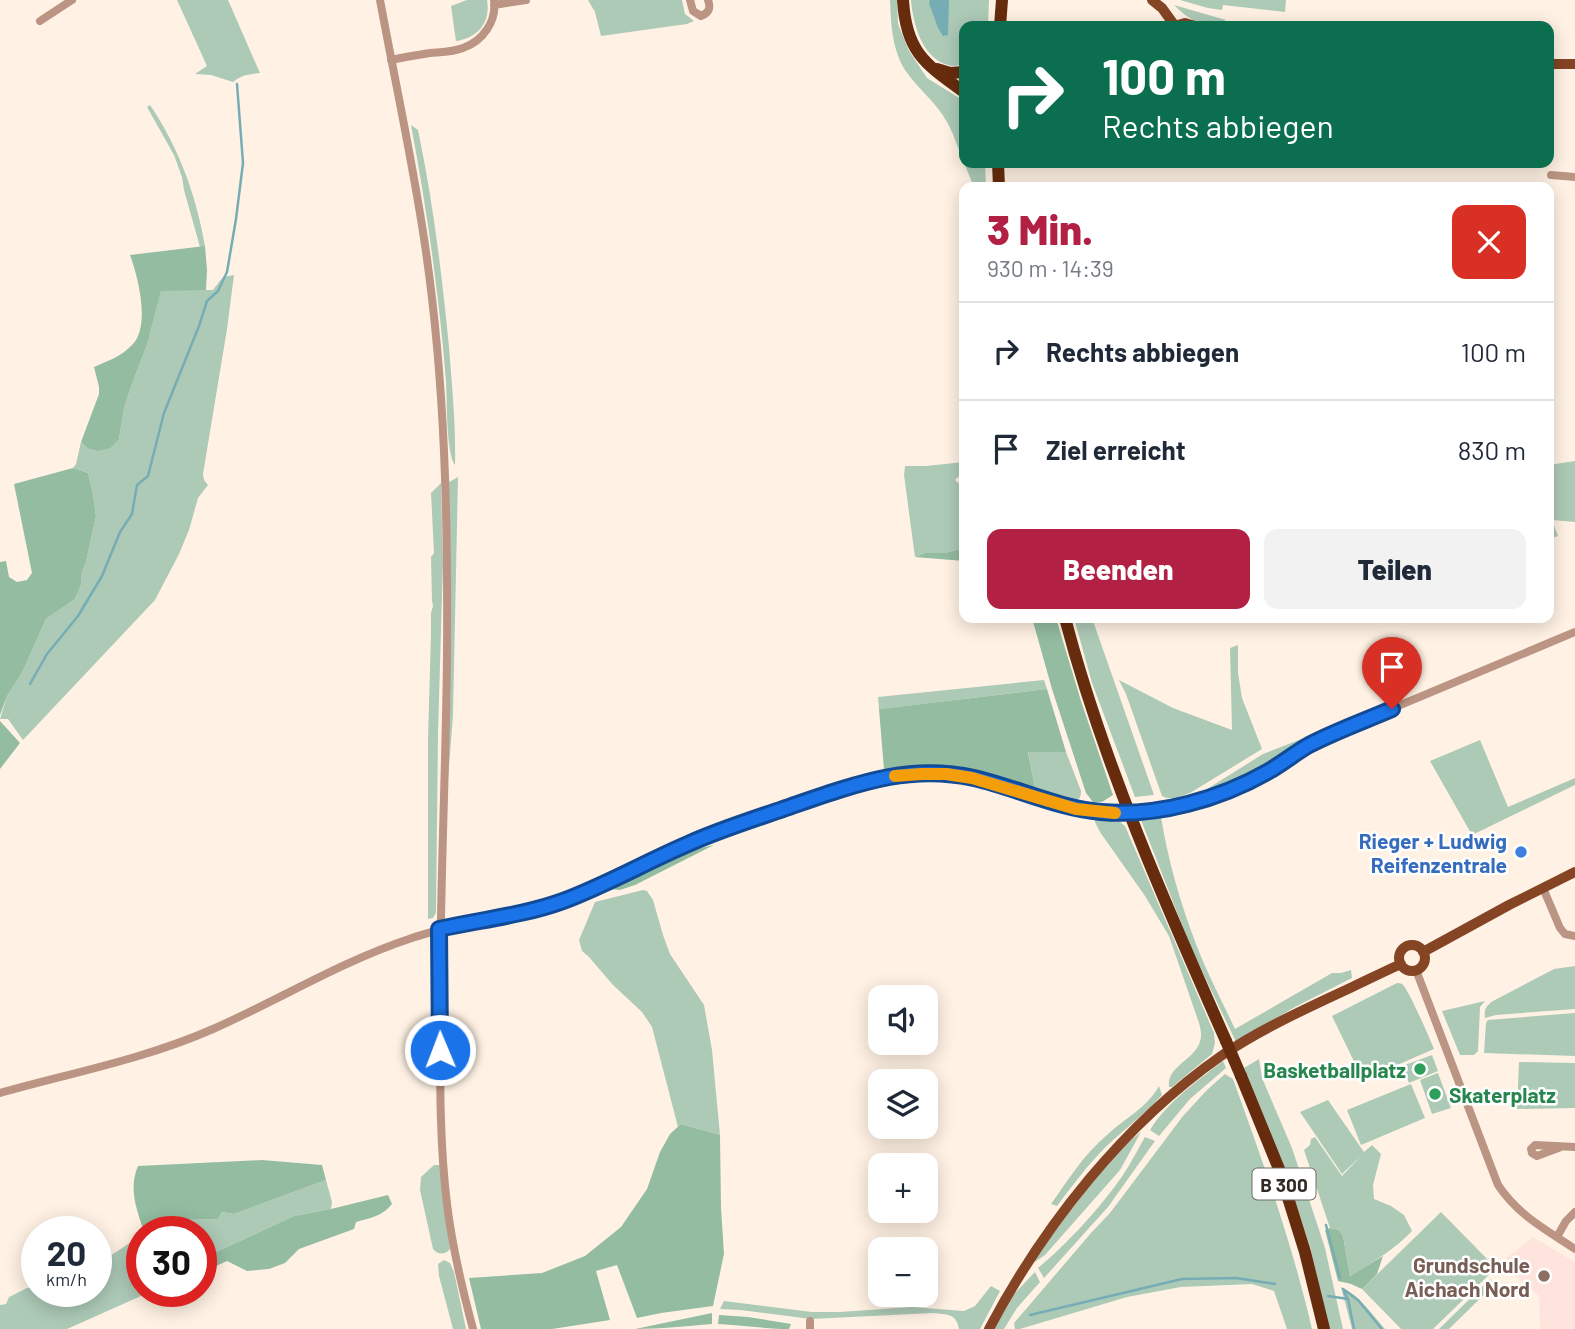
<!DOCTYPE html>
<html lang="de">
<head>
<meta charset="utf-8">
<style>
  :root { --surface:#fff; --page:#f2f2f3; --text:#1f2937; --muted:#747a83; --line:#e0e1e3; --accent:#b22043 }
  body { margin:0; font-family:Barlow,sans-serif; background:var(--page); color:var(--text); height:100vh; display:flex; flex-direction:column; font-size:26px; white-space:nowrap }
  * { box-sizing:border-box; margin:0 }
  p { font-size:23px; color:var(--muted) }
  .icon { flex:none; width:38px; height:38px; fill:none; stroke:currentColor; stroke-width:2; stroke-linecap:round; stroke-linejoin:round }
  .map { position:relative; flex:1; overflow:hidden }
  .drawer { position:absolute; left:959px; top:182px; width:595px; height:441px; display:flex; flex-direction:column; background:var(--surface); border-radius:14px; box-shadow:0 4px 18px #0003 }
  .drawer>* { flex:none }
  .banner { position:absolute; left:959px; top:21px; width:595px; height:147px; border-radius:14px; box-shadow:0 4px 18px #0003; background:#0b6e4f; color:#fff; overflow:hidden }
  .fabs { position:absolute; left:868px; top:985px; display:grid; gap:14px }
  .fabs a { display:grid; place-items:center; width:70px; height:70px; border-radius:14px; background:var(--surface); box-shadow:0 4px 18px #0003; font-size:35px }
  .speed { position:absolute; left:21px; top:1216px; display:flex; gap:14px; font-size:35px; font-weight:700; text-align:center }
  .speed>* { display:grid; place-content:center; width:91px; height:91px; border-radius:50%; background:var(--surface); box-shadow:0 4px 18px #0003; line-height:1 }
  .speed small { font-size:18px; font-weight:400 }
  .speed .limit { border:10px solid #d22; background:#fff; color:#111 }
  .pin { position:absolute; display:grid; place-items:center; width:60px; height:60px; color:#fff; margin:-72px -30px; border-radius:50% 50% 50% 0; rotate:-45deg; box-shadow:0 0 7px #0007 }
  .pin .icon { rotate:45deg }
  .me { position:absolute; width:77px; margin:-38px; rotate:359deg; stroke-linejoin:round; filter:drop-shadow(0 0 5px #0008) }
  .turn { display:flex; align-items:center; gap:24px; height:147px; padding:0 28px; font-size:32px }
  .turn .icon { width:91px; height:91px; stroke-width:2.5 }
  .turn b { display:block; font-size:49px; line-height:60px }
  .round { display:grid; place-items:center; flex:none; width:74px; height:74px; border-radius:14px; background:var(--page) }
  .head { display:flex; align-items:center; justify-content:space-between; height:119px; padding:0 28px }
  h1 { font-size:42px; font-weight:800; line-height:52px; color:var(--accent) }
  .button { display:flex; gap:14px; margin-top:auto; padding:14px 28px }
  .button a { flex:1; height:80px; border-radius:14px; background:var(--accent); color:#fff; font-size:28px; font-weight:800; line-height:80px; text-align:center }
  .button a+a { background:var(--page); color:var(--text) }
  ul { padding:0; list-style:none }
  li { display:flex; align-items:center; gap:21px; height:98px; padding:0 28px; border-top:2px solid var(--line) }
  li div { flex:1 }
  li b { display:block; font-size:26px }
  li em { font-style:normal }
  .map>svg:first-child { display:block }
  .education { fill:#fee4dd }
  .green { fill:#adcab7 }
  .forest { fill:#93bca1 }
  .water { fill:#76adb4 }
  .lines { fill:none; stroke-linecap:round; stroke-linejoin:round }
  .stream { stroke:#76adb4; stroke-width:2.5 }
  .minor { stroke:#bb9483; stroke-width:8 }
  .major { stroke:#854424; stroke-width:10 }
  .highway { stroke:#672c0d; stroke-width:12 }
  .minor-bridge { stroke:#bb9483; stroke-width:8 }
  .highway-bridge { stroke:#672c0d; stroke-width:12 }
  .route-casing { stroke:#114b97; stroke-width:18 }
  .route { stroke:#1a73e8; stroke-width:12 }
  .slow { stroke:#f59e0b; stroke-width:12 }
  .shop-dot { fill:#3f7fe0; stroke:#fff; stroke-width:2.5 }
  .leisure-dot { fill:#2e9e5b; stroke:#fff; stroke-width:2.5 }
  .education-dot { fill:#8d6e63; stroke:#fff; stroke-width:2.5 }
  .labels { text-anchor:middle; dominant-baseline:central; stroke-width:5; stroke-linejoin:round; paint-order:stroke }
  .shield { fill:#fff; stroke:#706a64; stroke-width:2 }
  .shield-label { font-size:19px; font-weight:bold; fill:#322a22 }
  .shop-label { font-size:21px; font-weight:bold; fill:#366cbe; stroke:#fff; text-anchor:end }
  .leisure-label { font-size:21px; font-weight:bold; fill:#27864d; stroke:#fff; text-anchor:end }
  .education-label { font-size:21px; font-weight:bold; fill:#785e54; stroke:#fff; text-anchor:end }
</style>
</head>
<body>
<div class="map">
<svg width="1575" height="1329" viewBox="0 0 1575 1329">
  <rect width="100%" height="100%" fill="#fff2e4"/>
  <path class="education" d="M1533,1237L1575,1262V1329H1540L1539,1296L1500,1263Z"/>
  <path class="green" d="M177,0H228L260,73C249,74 241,75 233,82L211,75L195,74L207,66Z
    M467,0H487C491,22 478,38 456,41L451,6Z
    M588,0H682L685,14L694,21L687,24L601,36L595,12Z
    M890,0H897L898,24L909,51L927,78L964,101V162C958,149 954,134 947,122C936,102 917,88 905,70C892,49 891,24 890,0Z
    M911,0H989L988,26H964V64C959,65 953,67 948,65C922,58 913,24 911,0Z
    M1180,0H1286L1285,12L1223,5L1222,10L1208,8Z
    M1174,5L1226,20C1207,33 1188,19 1174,5Z
    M150,105C179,148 196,195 205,246L200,247L184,190L182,177L174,155L147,107Z
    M411,125L418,130C433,201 442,275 449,347C452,386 456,426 455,465C446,454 447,398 446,381C439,295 427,210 411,125Z
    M964,163H985L986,187H974Z
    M234,275L227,329L203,474L204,480L208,485L198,498L189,530L179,554L155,600L23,740L8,719H0L7,696L22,673L46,619L75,599L81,585L82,572L86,562L96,516L93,494L88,473L73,468L76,464L81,442L87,448L119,439L124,408L132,384L147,345L161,290H213L223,277Z
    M1575,461V522L1552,520L1558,536L1549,539V465Z
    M964,462V474H961L955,480L964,488V548L945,553H925L915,557L904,475L905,466H926Z
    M458,477L453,715L448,779L447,757L449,712V482Z
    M441,483L443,562L438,733L436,913L433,918L428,919V740L431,633V613L433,606L432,601L431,557L434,553L431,493Z
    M1074,618H1092L1154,795L1135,797L1092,683Z
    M1238,645V673L1242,698L1262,749L1190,793C1181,796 1171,801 1162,796L1126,694L1119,680L1173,708L1232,730L1230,648Z
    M1044,680L1047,689L879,709L878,697Z
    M1324,730L1326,734L1298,748L1268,768L1213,791L1207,789L1263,754Z
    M1480,740L1508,807L1575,778V785L1472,835L1430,761Z
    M1028,751L1066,752L1081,791C1081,797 1080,799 1074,801L1035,788Z
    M1098,816L1115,818L1125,826L1214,1033L1215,1043L1212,1054L1172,1087H1169C1166,1064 1201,1059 1201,1035C1201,1031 1200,1027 1199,1023L1169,936L1145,896L1100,832L1095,822V819Z
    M1161,817C1168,860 1180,902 1196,944C1207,973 1222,1001 1235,1029L1332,973H1341L1351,970L1352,978L1295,1007L1236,1042L1191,948L1141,820Z
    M643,890L647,891L653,900L663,935L670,954L704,1005L712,1050L720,1135L681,1124L678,1127L652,1027L642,1012L613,985L589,957L582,951L579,940L595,902Z
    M1575,966V1009L1496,1015L1485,1018C1484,1009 1486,1006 1493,1001L1554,969Z
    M1397,983C1398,983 1400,983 1402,984C1407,986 1431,1041 1434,1049L1363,1080L1332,1016Z
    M1485,1001L1480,1007L1478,1051L1474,1055H1460L1442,1011Z
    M1575,1013V1056L1484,1053L1486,1023L1488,1020Z
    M1432,1055L1438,1071L1409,1083L1402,1066Z
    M1259,1059L1262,1078L1292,1148L1325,1248L1343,1329H1329L1311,1250L1297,1207L1244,1068Z
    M1223,1061L1226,1068L1190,1099L1159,1136L1150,1130C1168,1101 1196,1082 1223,1061Z
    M1519,1062L1575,1063V1108L1517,1109Z
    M1438,1073L1451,1108L1432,1114L1420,1080Z
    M1225,1074L1233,1079C1263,1162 1292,1243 1312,1329H1287L1274,1291L1252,1284L1181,1287L1127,1297L1020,1329H1015L1014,1323L1091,1233L1110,1213L1183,1116L1207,1090Z
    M1411,1084L1425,1118L1361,1145L1347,1110Z
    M1159,1086L1162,1095C1143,1117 1118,1133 1098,1155C1083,1171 1070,1189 1057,1206L1051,1204C1068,1180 1084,1154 1107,1135C1125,1118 1147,1108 1159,1086Z
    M1328,1100L1364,1152L1372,1145L1381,1154L1373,1185L1374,1199L1391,1206L1404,1215L1412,1231C1394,1250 1372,1263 1350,1276L1343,1236L1339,1230L1330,1228L1304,1150L1310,1145L1311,1139L1315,1137L1342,1176L1362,1155L1342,1174L1300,1112Z
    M1141,1132L1120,1170L1045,1255L1033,1263C1049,1238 1067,1215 1085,1192C1102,1171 1119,1148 1141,1132Z
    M1145,1137L1155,1141L1108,1207L1044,1278L1038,1268C1068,1243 1101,1207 1123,1175C1131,1163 1138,1149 1145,1137Z
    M434,1165H440L450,1249C445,1255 438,1255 433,1249L420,1190L421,1177Z
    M326,1180L332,1202L331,1209L294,1216L201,1259V1232H147L182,1220L218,1219L222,1212L234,1214Z
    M1441,1212L1496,1268L1433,1329H1401L1362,1289Z
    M142,1235V1292H150L67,1329H0V1305L6,1304L9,1297L27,1288L37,1287V1292H96V1265Z
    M444,1260L450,1263L454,1272L466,1329H453L439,1276L438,1264Z
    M1035,1272L1040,1282L1017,1308L1004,1329H994L1014,1294Z
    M1490,1279L1495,1284L1449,1329H1439Z
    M991,1286L1000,1291L980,1329H959C956,1313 948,1315 933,1313L811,1319L740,1310L720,1309L724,1301L812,1312H840L912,1307L964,1311L975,1306Z
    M1341,1287C1359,1295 1372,1314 1385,1329H1352Z"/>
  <path class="forest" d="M205,246L207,270L206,290L161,291L147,345L132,384L124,408L119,439L110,448L98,451L87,448L81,442L99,394V387L94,367C108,361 122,356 132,345C151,326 138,277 130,255Z
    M73,468L88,473L93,494L96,516L86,562L82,572L81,585L75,599L46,619L22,673L7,696L0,715V562L6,561L9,577L17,582L27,580L32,573L14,484Z
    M964,548V561L915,557L925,553H945Z
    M1032,618H1056L1081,701L1113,795L1102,802H1093L1086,793L1052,689Z
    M1047,689L1066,752H1028L1035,788C1007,779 980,769 950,766C928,764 905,767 884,769L879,709Z
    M0,721L20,743L0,769Z
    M714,845L635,885L620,890L608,889L692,850Z
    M681,1124L720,1135L721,1208L724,1254L713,1306L661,1313L637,1318L617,1265L596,1271L610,1320L552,1329H481L469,1278L542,1273L585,1256L621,1227L647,1189L660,1152L670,1134Z
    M262,1160L322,1165L326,1180L234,1214L222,1212L218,1219L182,1220L144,1232C137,1210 128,1189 138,1166Z
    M388,1195L392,1204C383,1216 370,1218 356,1222L354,1229L299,1249L285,1263L269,1269L247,1271L227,1261L201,1273V1259L294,1216L331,1209Z
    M1330,1228L1339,1230L1343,1236L1350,1276L1383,1256L1377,1274L1362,1289L1351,1284L1338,1281L1325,1230Z
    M712,1313V1324C686,1326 661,1329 635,1329Z
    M719,1315L748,1317L791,1324L789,1329C765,1329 742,1325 718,1324Z"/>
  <path class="water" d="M930,0H949L948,35L943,36L938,28L929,3Z"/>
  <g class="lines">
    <path class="stream" d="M30,684L47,654L78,616L102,576L120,532L132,514L137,485L148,476L164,413L199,326L207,301L218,291L227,272L236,219L243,163L237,84
      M1326,1225L1340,1278
      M1343,1289L1358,1300L1382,1329
      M1344,1292L1348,1299L1354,1329
      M1328,1296L1348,1299
      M1030,1315L1182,1279L1236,1278L1275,1284"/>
    <path class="minor" d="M380,0C395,81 413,163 425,245C445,380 448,517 447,654C446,779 439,904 440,1030C440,1088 440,1147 447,1204C452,1246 462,1288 473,1329
      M690,0L693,11L701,16C709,13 711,8 708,0
      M494,5L526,0
      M40,21L72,0
      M391,60C404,57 417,55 430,53C441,52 453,52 463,48C483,41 497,21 494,0
      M1551,175L1575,177
      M1155,810C1194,805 1235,790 1269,771C1290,759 1309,745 1331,734L1575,632
      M1543,888L1560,928L1565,934L1575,936
      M1416,970L1498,1185C1519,1216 1545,1229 1575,1249
      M0,1093C71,1073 145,1059 213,1029C279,1000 340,962 409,939C466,919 528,917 584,893C620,878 654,858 690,843C727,827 767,815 805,802C842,789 879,776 919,774C982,770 1038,805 1101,812
      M1561,1147L1537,1156L1532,1153L1531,1149L1535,1145L1575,1147
      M1557,1237L1566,1221L1575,1212
      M810,1329V1321"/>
    <path class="major" d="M1152,0L1162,8L1175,26
      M1174,26L1185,23L1195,26
      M1549,64H1575
      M1399 958a13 13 0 1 1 26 0a13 13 0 1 1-26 0Z
      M1423,952L1509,905L1575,872
      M989,1329C1044,1225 1124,1124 1221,1056C1261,1029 1305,1009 1348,989C1365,981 1383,972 1401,964"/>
    <path class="highway" d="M903,0C906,52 925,64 964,92
      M1000,26L1002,0
      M937,69L950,73L964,72
      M998,163L999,187
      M1065,618C1103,763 1165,903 1226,1041
      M1241,1076L1279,1169L1305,1252L1324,1329"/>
    <path class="minor-bridge" d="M1101,812L1119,813L1155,810"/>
    <path class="highway-bridge" d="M1226,1041L1241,1076"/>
  </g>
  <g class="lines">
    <defs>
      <path id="route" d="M440,1050L439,929C479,920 525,915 563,901C606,885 646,862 688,844C719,830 751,820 783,809C818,797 853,784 889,777C916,772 947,772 974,778C1017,788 1057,808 1101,812C1158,817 1220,799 1269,771C1283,763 1295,753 1309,745C1336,731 1364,721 1392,709"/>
    </defs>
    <use href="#route" class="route-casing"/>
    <use href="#route" class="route"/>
    <path class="slow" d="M895,776L921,774H946L972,778L1076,809L1115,813"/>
  </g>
  <circle class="shop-dot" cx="1521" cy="852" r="7"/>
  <g class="leisure-dot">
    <circle cx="1420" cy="1069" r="7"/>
    <circle cx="1435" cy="1094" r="7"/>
  </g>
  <circle class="education-dot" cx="1544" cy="1276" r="7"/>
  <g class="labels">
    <rect class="shield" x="1252.5" y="1168.5" width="63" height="31" rx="5"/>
    <g class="shield-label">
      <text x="1284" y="1184">B 300</text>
    </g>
    <g class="shop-label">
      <text x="1507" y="840">Rieger + Ludwig<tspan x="1507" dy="24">Reifenzentrale</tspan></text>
    </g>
    <g class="leisure-label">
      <text x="1406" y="1069">Basketballplatz</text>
      <text x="1449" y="1094" text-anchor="start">Skaterplatz</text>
    </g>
    <g class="education-label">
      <text x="1530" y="1264">Grundschule<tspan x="1530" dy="24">Aichach Nord</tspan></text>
    </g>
  </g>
</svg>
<div class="fabs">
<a><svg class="icon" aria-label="sound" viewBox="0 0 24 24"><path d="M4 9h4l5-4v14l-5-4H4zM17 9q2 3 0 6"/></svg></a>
<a><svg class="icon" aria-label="layers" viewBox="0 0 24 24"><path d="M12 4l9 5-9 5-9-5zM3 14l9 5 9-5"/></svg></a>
<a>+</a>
<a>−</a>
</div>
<div class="speed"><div>20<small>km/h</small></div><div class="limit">30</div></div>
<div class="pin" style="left:1392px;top:709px;background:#d93025"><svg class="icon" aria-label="arrive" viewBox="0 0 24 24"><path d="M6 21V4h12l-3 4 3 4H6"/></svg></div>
<svg class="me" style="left:440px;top:1050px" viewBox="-20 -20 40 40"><circle r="17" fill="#1a73e8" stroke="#fff" stroke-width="3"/><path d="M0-11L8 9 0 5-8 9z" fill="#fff"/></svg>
<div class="banner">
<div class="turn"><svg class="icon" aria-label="right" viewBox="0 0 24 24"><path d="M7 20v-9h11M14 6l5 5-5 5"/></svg><div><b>100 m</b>Rechts abbiegen</div></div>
</div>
<section class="drawer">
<div class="head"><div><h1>3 Min.</h1><p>930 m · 14:39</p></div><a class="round" style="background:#d93025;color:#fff"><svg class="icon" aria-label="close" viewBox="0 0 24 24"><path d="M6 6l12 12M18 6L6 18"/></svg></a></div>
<ul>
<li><svg class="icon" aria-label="right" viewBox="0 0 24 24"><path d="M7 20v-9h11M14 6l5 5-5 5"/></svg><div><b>Rechts abbiegen</b></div><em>100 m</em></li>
<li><svg class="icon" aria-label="arrive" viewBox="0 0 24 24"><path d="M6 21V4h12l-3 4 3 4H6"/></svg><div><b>Ziel erreicht</b></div><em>830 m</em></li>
</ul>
<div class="button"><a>Beenden</a><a>Teilen</a></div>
</section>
</div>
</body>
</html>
